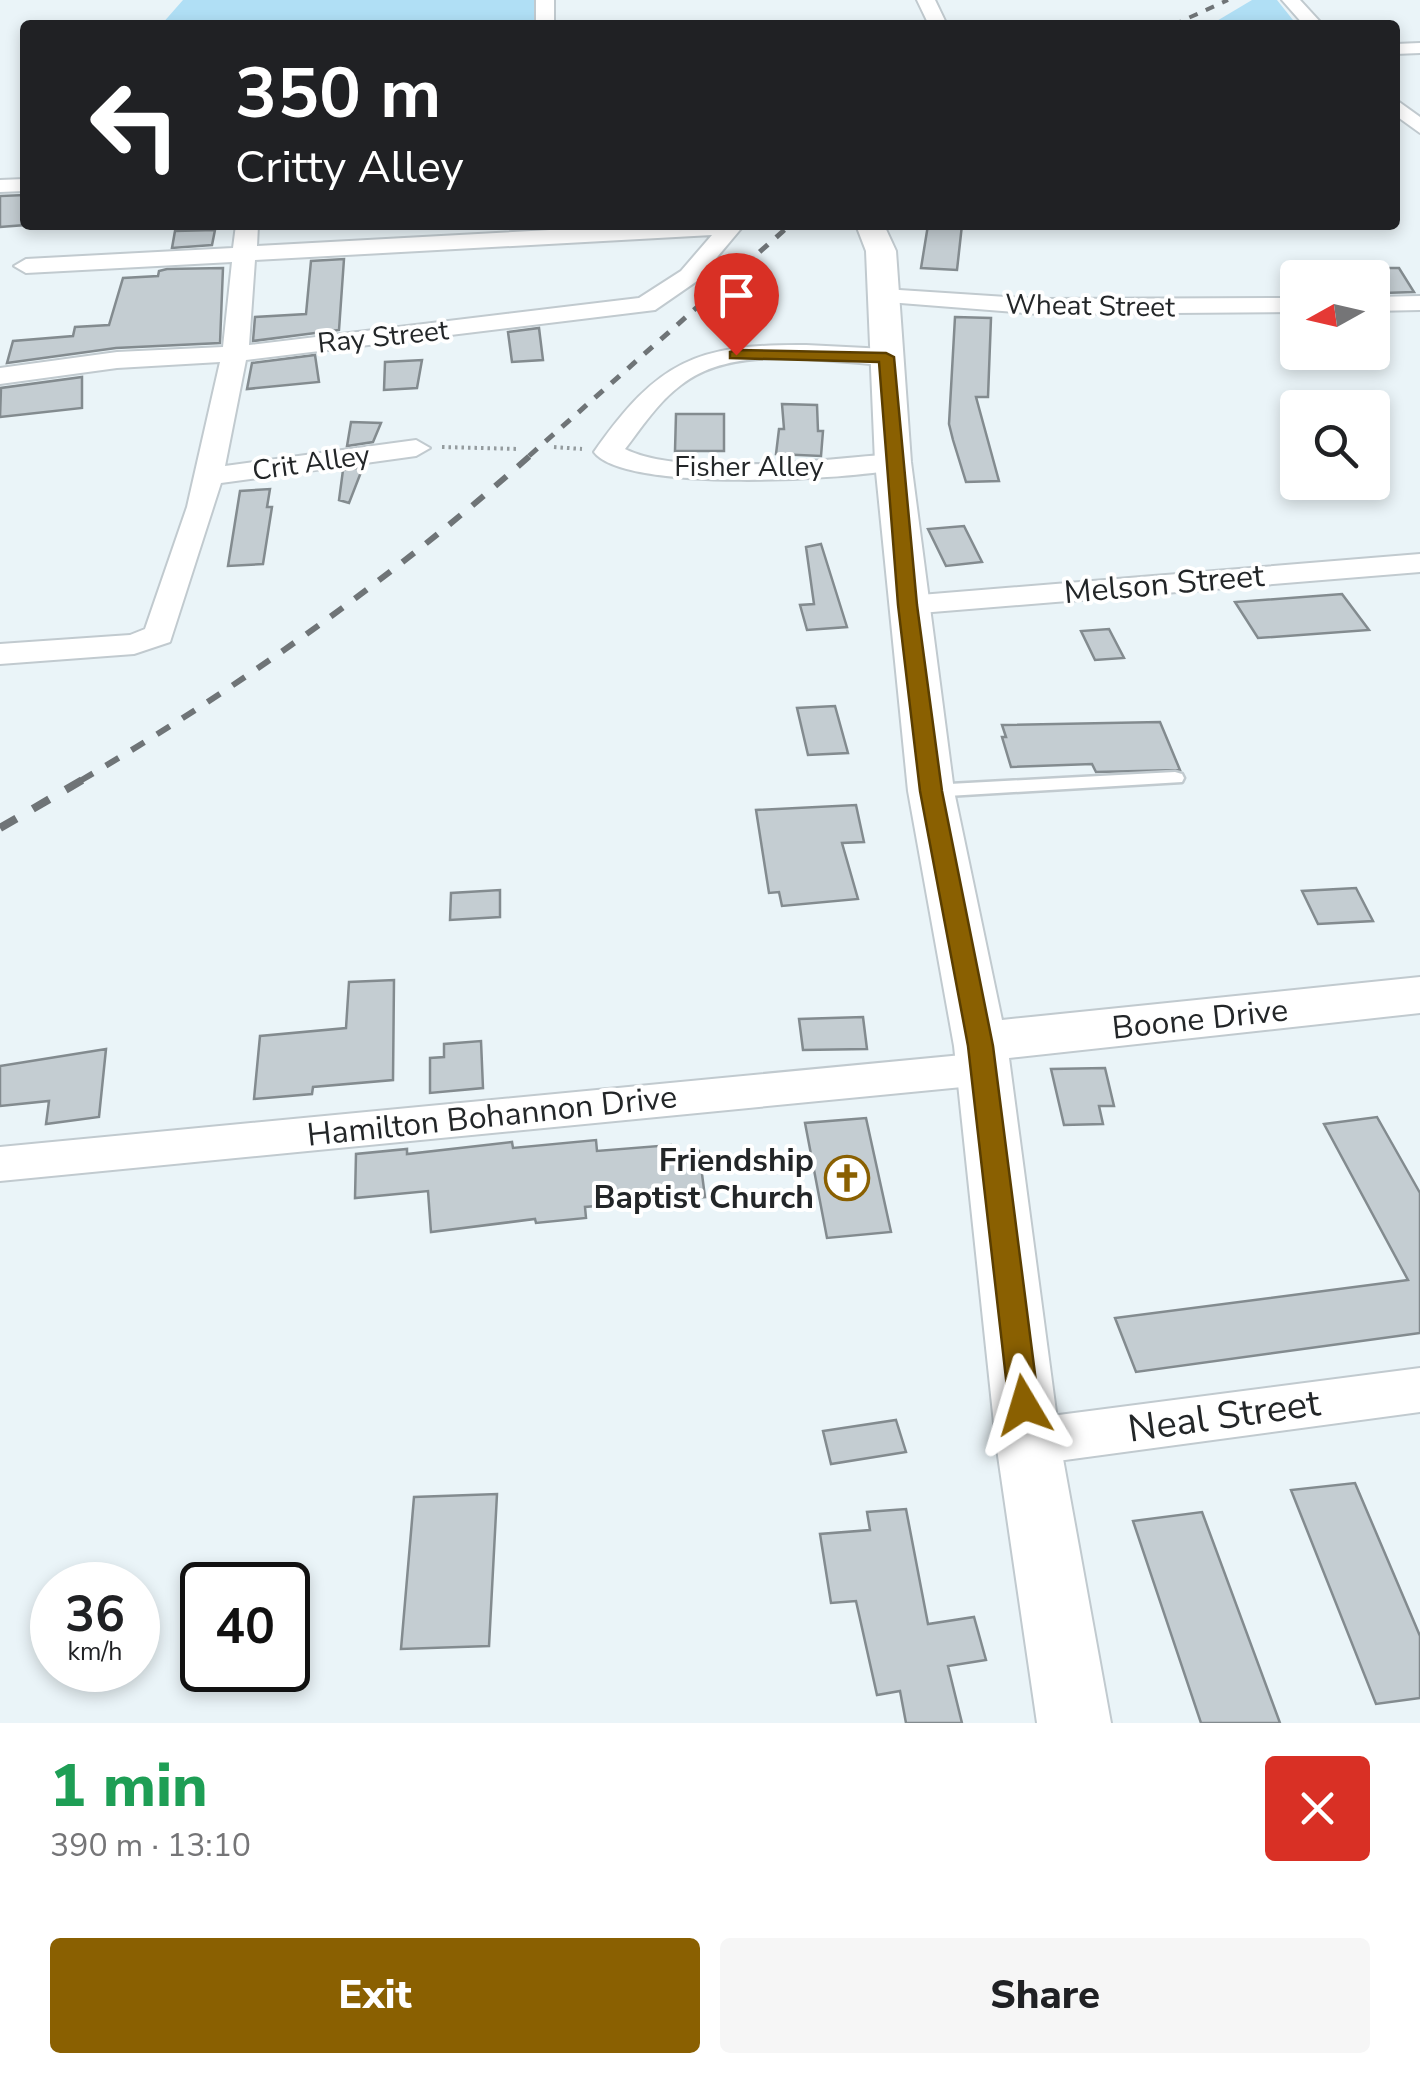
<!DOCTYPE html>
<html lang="en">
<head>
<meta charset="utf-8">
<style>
  :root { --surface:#fff; --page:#f6f6f6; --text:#202124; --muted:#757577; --accent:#8a6001 }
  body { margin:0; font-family:"Nunito Sans",sans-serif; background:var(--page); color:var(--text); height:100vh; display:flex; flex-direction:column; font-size:38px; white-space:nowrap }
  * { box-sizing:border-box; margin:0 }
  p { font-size:32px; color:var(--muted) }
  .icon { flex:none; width:55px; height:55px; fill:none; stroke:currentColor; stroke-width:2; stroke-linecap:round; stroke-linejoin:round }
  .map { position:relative; height:1723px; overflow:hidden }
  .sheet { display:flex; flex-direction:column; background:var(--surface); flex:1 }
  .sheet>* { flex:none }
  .hud { position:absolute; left:20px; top:20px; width:1380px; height:210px; border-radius:10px; box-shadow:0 5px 15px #0003; background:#202124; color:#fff; overflow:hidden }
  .needle { width:65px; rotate:262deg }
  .tools { position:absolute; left:1280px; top:260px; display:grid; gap:20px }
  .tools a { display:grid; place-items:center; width:110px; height:110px; border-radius:10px; background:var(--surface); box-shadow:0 5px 15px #0003; font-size:50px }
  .speed { position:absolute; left:30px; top:1562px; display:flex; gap:20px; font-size:50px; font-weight:700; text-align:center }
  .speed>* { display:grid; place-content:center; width:130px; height:130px; border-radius:50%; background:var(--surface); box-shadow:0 5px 15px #0003; line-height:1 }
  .speed small { font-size:25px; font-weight:400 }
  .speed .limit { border:5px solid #111; border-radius:15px; background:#fff; color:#111 }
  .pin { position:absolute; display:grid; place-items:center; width:85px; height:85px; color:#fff; margin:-102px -42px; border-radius:50% 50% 50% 0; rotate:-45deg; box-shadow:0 0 10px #0007 }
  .pin .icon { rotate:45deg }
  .me { position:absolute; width:110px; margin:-55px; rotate:353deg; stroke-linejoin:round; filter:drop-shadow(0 0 8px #0008) }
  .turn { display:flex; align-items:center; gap:35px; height:210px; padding:0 50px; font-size:45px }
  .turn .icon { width:130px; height:130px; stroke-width:2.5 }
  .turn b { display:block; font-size:70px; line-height:85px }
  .round { display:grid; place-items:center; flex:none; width:105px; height:105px; border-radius:10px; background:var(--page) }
  .overview { display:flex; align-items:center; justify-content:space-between; height:170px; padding:0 50px }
  h1 { font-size:60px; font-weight:800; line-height:75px; color:#1e9e55 }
  .primary-button { display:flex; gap:20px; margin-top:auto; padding:20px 50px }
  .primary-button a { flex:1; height:115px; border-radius:10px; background:var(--accent); color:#fff; font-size:40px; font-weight:800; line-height:115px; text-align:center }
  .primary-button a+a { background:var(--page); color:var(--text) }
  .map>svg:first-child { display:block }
  .green { fill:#b0dff5 }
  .building { fill:#c4cdd2; stroke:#838b8f; stroke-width:2.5 }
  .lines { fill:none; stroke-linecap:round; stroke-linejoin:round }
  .service-casing { stroke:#c1cacf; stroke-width:5 }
  .minor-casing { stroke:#c1cacf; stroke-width:4 }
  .tertiary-casing { stroke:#c1cacf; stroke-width:4 }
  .path { stroke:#949b9e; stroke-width:4; stroke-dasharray:2.5 4; stroke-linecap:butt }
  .service { fill:#fff; fill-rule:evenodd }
  .minor { fill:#fff; fill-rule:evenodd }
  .tertiary { fill:#fff; fill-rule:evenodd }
  .rail-far3 { stroke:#6f7477; stroke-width:4; stroke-dasharray:9 9; stroke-linecap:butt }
  .rail-far2 { stroke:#6f7477; stroke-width:5; stroke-dasharray:11 11; stroke-linecap:butt }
  .rail-far1 { stroke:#6f7477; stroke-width:6; stroke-dasharray:15 15; stroke-linecap:butt }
  .rail { stroke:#6f7477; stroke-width:8; stroke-dasharray:19 19; stroke-linecap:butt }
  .route { fill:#8a6001; stroke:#5a3e01; stroke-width:2.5 }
  .labels { text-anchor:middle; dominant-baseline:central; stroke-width:8; stroke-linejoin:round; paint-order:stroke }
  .far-street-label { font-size:28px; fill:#232628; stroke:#fff }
  .street-label { font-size:32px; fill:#232628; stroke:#fff }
  .poi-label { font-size:32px; font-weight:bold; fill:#232628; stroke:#fff; text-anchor:end }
  .near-street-label { font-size:38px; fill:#232628; stroke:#fff }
</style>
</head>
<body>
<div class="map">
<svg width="1420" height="1723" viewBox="0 0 1420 1723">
  <rect width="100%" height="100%" fill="#eaf4f8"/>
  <path class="green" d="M183,0H548L546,25H161Z
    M1252,0H1277L1297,25H1210Z"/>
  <path class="building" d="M25,195V225L0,227V196Z
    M928,225H962L957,270L921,268Z
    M215,230L212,245L172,248L175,231Z
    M344,259L339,330L253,341L255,317L306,314L311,261Z
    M223,268L220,343L116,348L7,363L13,341L73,336L75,327L109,325L123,278L158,276L159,271L167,269Z
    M1368,268H1399L1414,292L1383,293Z
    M955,317L991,318L988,397H976L999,481L966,482L953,440L949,424Z
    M539,328L543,360L512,362L508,332Z
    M315,355L319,382L247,389L252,363Z
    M422,360L417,388L384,390L385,362Z
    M82,377V408L0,417L1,388Z
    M782,404L817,405L818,431H823L821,456L776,454L779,429H784Z
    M676,414H724V451H675Z
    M351,422L381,423L373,442L347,446Z
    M363,467L349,503L339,500L343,470Z
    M270,489L267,507H272L263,564L228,566L240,491Z
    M964,526L982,562L946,566L928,529Z
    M821,544L847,627L807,630L800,605L814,604L806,547Z
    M1342,594L1369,630L1258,638L1235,602Z
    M1109,629L1124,658L1095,660L1081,631Z
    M835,706L848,753L808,755L797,708Z
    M1160,722L1180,770L1096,772L1092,764L1011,767L1002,737H1006L1002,725Z
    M856,805L864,842L842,843L858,899L782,906L779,892L769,893L756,810Z
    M1356,888L1373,921L1318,924L1302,891Z
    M500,890V917L450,920L451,893Z
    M394,980L393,1080L313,1087L312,1094L254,1099L260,1036L346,1028L349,982Z
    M863,1017L867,1049L803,1050L799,1019Z
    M481,1041L483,1088L430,1093V1058L444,1057V1044Z
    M106,1049L99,1117L46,1124L49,1101L0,1106V1066Z
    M1105,1068L1114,1106H1099L1103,1124L1064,1125L1051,1069Z
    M1377,1117L1420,1193V1333L1136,1372L1115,1318L1408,1280L1324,1124Z
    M866,1118L891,1232L827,1238L805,1123Z
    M596,1140L597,1151L671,1145L673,1154L699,1151L705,1197L585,1207L586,1218L536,1223L535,1219L431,1232L428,1191L355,1198L356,1154L407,1149V1154L512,1142L513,1148Z
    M896,1420L906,1452L831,1464L823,1431Z
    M1355,1483L1420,1636V1698L1376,1704L1291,1490Z
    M497,1494L489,1646L401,1649L414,1497Z
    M906,1509L928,1624L974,1617L986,1660L948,1666L962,1723H906L900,1691L877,1695L856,1601L831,1603L820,1534L870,1530L867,1512Z
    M1202,1512L1280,1723H1201L1133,1521Z"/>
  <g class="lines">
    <defs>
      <path id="service" d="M1175,772L1182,774L1184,778L1182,782L931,797L921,791L931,785Z"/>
      <path id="minor" d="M536,0H554V25H536Z
        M917,0H935L947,25H929Z
        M1282,0H1300L1323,25H1304Z
        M1420,43V53L1395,54V44Z
        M1395,99L1420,117V133L1395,115Z
        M25,179V191L0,192V180Z
        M236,225H258L257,246L642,225H744L697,281L655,310L246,360L225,466L416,440L430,448L416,456L221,483L170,642L134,654L0,664V644L130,635L145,629L187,507L220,362L117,368L0,384V368L117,352L223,347L232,262L26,273L14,266L26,259L233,248ZM712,235L681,271L639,298L249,345L255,260Z
        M884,289L1039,299L1298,298V312L1039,314L875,301L872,296L875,291Z
        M1420,296V310L1372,311V297Z
        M806,345L886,349L899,357L886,365C823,362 734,343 681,385C658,402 642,427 625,449C683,478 826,459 893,454L903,456L907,462L903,468C853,480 624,493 594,452C658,361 696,344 806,345Z
        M1420,554V572L908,614L897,612L892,605L897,598L908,596Z
        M983,1053L998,1058L1004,1069L998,1080L983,1085L0,1181V1147Z
        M1420,1368V1412L1028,1465L1010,1458L1002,1442L1010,1426L1028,1419Z"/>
      <path id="tertiary" d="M856,225H884L896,251L911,462L954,791L1002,1020L1420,977V1013L1009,1058L1060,1442L1111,1723H1037L996,1442L954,1046L908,791L875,462L866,251Z"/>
    </defs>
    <use href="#service" class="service-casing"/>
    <use href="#minor" class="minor-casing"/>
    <use href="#tertiary" class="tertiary-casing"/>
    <path class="path" d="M442,447L519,449
      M554,447L582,449"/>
    <use href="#service" class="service"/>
    <use href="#minor" class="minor"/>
    <use href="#tertiary" class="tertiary"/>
    <path class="rail-far3" d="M1173,25L1228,0"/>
    <path class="rail-far2" d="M529,456L790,225"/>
    <path class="rail-far1" d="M80,781C242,686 391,579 532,454"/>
    <path class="rail" d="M0,828L84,779"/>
  </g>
  <path class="route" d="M736,350L886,353L894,357L917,605L942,791L993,1046L1039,1405L1035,1415L1024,1418L1013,1415L1009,1405L968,1046L920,791L898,605L879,362L730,358V352Z"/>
  <defs>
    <symbol id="church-ring" viewBox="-11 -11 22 22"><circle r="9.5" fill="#fff" stroke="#8a6001" stroke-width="1.5"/><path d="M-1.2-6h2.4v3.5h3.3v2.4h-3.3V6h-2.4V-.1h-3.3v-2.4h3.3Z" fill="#8a6001"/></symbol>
  </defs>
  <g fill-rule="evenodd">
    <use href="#church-ring" x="822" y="1153" width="50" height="50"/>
  </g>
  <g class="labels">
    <g class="far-street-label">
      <text transform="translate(1090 306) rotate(1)">Wheat Street</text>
      <text transform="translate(383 337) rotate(-6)">Ray Street</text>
      <text transform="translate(311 463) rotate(-8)">Crit Alley</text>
      <text x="749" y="467">Fisher Alley</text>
    </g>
    <g class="street-label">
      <text transform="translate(1164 584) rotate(-5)">Melson Street</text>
      <text transform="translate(1200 1019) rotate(-6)">Boone Drive</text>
      <text transform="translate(492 1116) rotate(-6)">Hamilton Bohannon Drive</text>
    </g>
    <g class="poi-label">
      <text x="814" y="1160">Friendship<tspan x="814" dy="37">Baptist Church</tspan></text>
    </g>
    <g class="near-street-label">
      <text transform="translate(1224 1416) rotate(-8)">Neal Street</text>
    </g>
  </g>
</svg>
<div class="tools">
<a><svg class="needle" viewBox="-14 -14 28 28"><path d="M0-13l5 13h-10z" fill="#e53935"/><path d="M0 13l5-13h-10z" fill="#757577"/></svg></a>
<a><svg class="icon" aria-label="search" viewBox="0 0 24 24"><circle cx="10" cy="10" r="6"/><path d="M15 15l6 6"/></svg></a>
</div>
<div class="speed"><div>36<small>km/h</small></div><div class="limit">40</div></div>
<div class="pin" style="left:736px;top:355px;background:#d93025"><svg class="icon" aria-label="arrive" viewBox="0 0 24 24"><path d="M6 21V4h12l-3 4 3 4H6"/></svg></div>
<svg class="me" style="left:1024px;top:1405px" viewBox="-20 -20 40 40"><path d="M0-17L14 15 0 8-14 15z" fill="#8a6001" stroke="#fff" stroke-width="4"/></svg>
<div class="hud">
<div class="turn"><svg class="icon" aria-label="left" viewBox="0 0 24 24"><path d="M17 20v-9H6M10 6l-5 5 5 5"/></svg><div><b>350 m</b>Critty Alley</div></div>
</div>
</div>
<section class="sheet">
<div class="overview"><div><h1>1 min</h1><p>390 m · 13:10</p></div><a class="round" style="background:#d93025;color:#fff"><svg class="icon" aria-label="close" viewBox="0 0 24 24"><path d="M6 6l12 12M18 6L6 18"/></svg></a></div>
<div class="primary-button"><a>Exit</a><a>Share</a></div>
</section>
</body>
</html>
